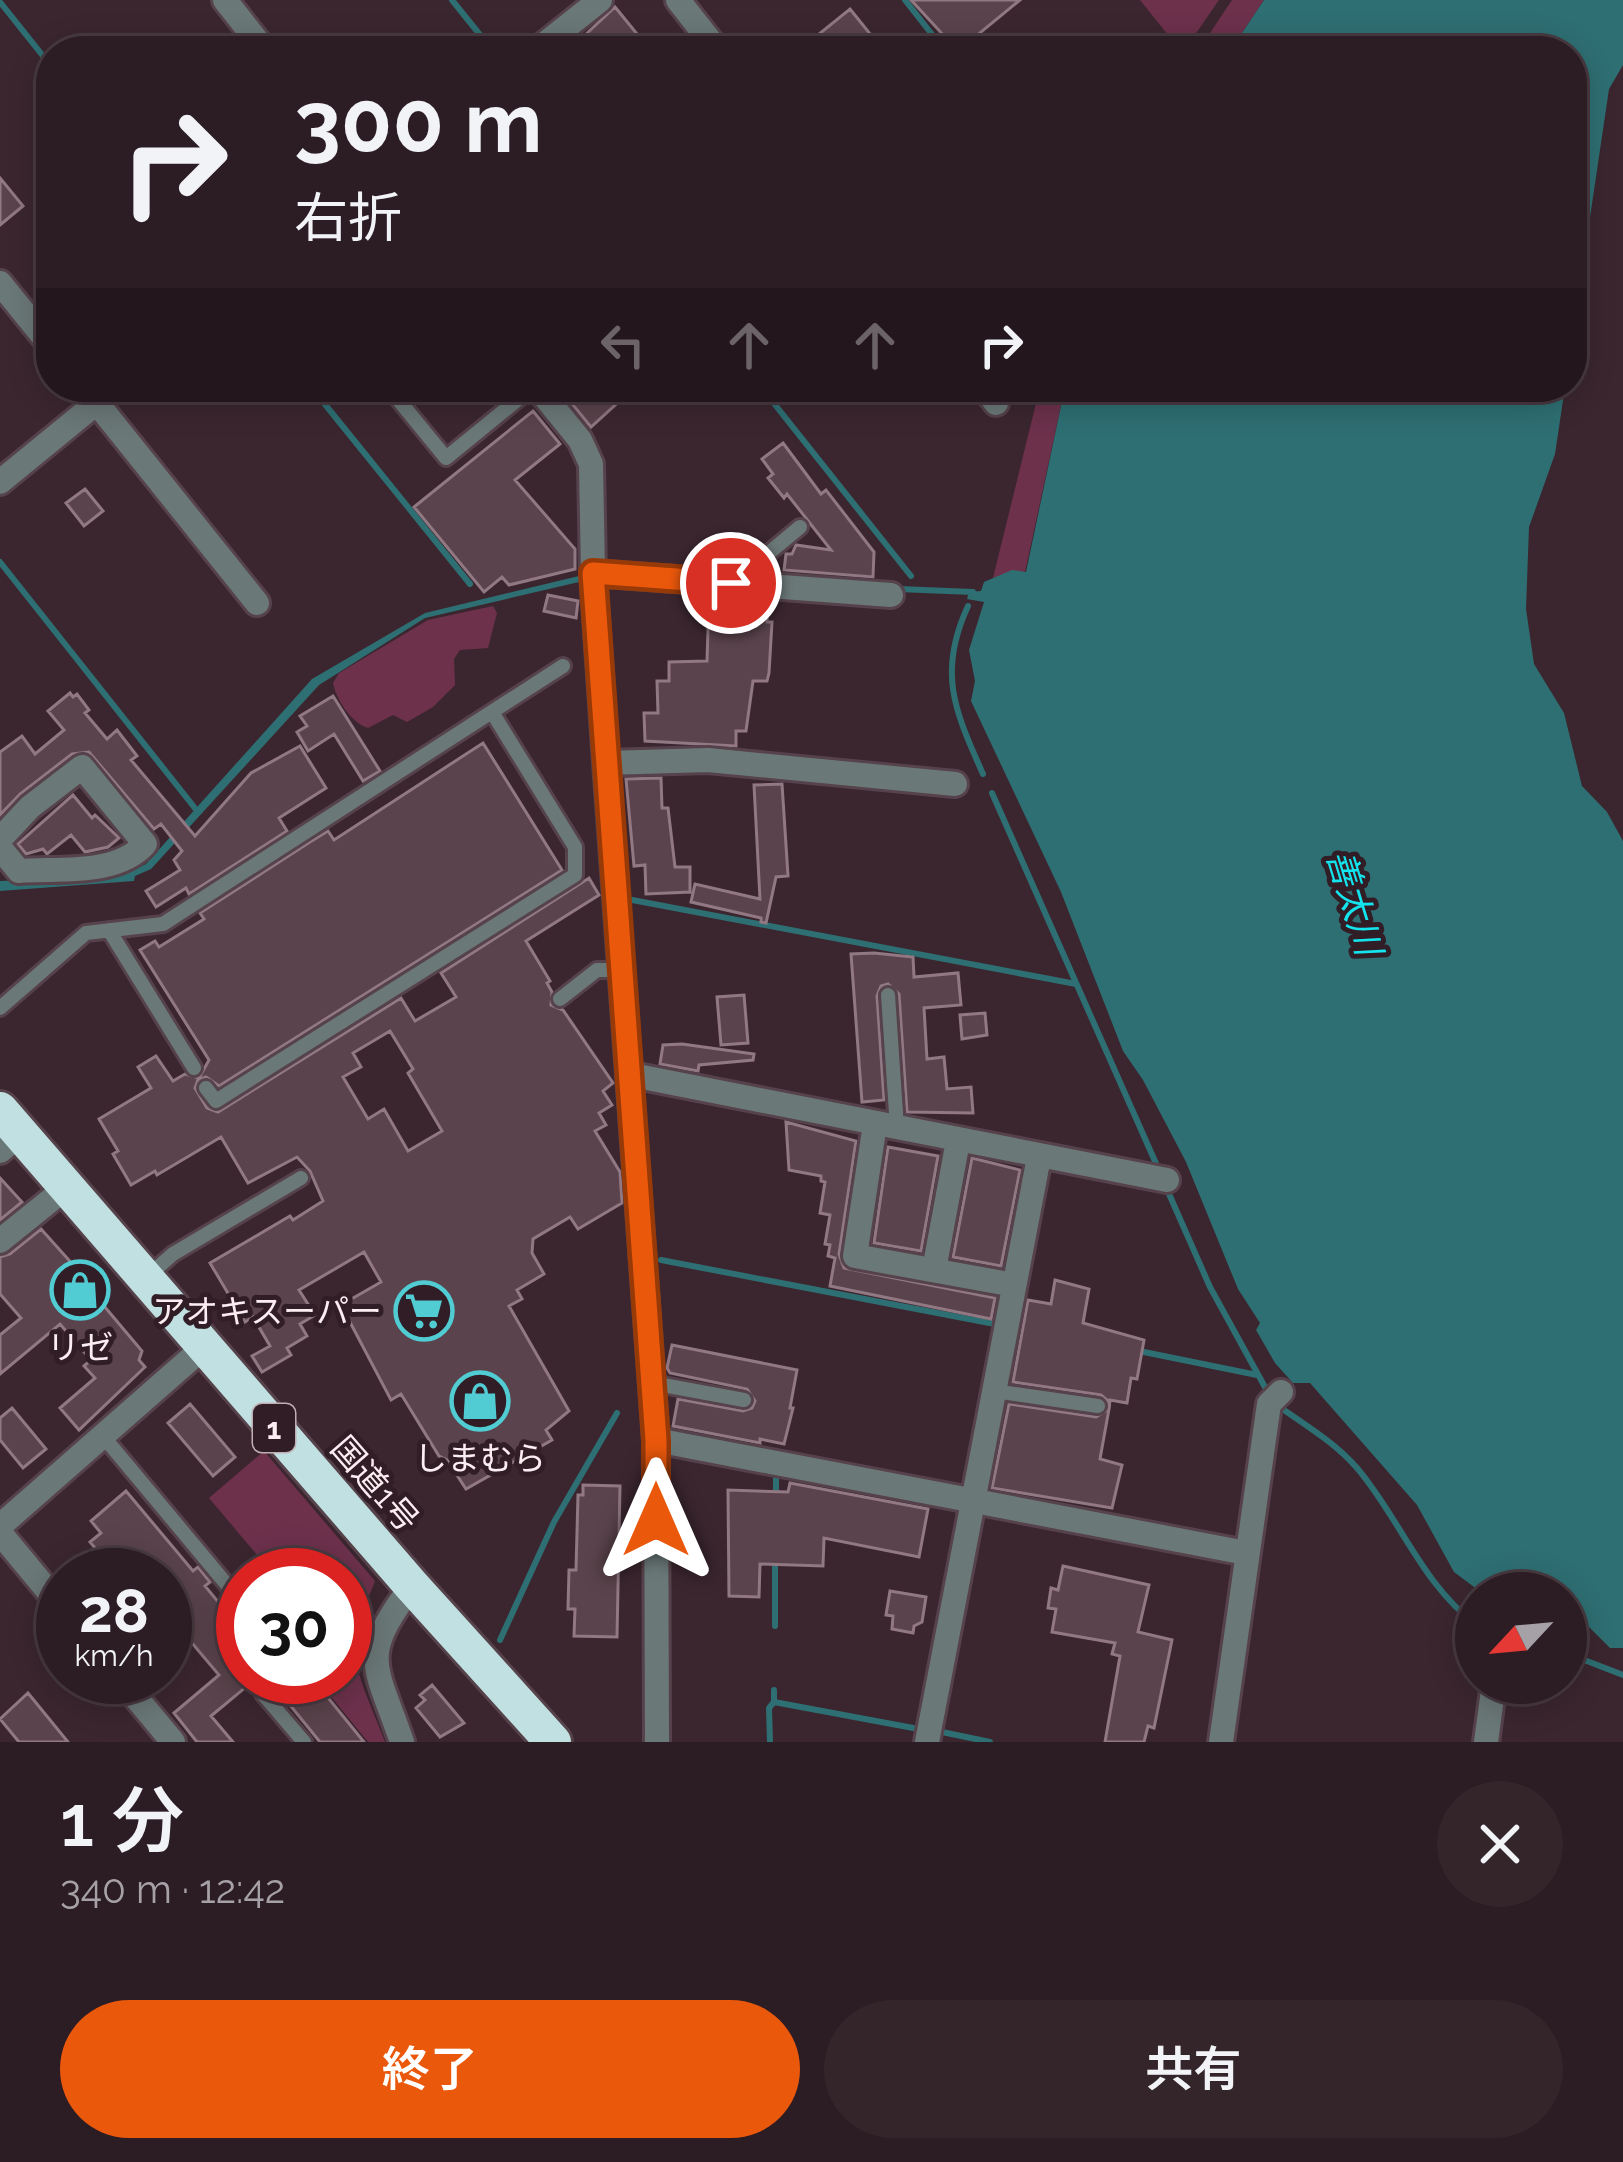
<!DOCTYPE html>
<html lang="ja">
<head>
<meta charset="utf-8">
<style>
  :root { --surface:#2c1c23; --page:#34252b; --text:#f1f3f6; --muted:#a6a1a6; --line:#483a41; --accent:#ea580c }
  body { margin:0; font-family:Raleway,"Noto Sans JP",sans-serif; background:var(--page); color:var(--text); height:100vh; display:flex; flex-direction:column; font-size:45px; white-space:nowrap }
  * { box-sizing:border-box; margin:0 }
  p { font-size:39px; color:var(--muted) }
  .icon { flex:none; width:66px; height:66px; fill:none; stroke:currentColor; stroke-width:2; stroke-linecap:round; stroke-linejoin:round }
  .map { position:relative; height:1742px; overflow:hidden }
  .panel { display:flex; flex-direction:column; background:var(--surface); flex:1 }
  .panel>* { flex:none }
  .top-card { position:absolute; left:36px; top:36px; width:1551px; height:366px; border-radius:48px; box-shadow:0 6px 30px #0003,0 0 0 3px var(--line); background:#2c1c23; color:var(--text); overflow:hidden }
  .needle { width:78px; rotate:244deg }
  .fabs { position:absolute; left:1455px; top:1572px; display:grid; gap:24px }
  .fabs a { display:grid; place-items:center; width:132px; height:132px; border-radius:50%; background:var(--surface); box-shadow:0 6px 30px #0003,0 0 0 3px var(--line); font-size:60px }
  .speed { position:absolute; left:36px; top:1548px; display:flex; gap:24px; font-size:60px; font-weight:700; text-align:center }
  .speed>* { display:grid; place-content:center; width:156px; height:156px; border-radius:50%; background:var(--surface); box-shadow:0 6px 30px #0003,0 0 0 3px var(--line); line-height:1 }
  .speed small { font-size:30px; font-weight:400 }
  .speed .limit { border:18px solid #d22; background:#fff; color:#111 }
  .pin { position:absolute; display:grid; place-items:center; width:102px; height:102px; color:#fff; margin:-51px; border:6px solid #fff; border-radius:50%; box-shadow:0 3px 12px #0007 }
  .me { position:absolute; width:132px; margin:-66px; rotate:0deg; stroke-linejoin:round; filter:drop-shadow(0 0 9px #0008) }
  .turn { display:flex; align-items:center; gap:42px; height:252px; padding:0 60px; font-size:54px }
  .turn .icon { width:156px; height:156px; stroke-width:2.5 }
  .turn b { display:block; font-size:84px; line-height:102px }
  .lanes { display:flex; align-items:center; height:114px; padding:0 60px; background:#0003; justify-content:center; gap:60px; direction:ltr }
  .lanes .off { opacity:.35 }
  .round { display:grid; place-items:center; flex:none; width:126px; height:126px; border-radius:63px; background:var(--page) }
  .head { display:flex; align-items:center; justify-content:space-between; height:204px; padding:0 60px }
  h1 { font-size:72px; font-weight:600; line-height:90px }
  .button { display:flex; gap:24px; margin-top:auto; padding:24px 60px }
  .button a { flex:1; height:138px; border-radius:72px; background:var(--accent); color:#fff; font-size:48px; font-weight:600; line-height:138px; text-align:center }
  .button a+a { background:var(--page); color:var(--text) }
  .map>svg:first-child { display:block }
  .green { fill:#6d314c }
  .water { fill:#2e6f73 }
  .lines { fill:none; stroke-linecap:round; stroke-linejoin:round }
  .stream { stroke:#2e6f73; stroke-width:6 }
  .building { fill:#5a434c; stroke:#917882; stroke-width:3; fill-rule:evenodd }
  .lane-casing { stroke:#56424a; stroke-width:20 }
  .street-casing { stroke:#56424a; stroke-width:30 }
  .highway-casing { stroke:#56424a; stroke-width:42 }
  .lane { stroke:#6b7878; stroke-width:14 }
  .street { stroke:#6b7878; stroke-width:24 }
  .highway { stroke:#c0e0e1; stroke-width:36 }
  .route-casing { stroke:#983908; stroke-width:30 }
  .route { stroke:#ea580c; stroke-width:21 }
  .labels { text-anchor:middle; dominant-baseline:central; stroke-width:10; stroke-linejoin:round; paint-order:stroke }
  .shield { fill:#311d25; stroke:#bfafb4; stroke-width:3 }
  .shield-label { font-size:30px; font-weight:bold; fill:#fcedf2 }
  .poi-label { font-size:33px; fill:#fcedf2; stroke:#311d25 }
  .street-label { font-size:33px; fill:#fcedf2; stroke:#311d25 }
  .water-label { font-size:36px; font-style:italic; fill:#13e4ee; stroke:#311d25 }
</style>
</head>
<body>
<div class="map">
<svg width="1623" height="1742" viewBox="0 0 1623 1742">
  <rect width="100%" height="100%" fill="#3b262f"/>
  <path class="green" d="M1140,0H1219L1190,42L1183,46L1172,40Z
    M1232,0H1264L1230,51H1198Z
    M1040,387H1065L1025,572L993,578Z
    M493,606L497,613L488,648L460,650L454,659L455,685L433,707L407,722L393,715L368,728C351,723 336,699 333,683L339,673L428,620Z
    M264,1451L375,1581C370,1597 360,1609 356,1624C346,1660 373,1708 385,1742H368L315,1677H345V1575H274L209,1498Z"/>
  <path class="water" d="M1264,0H1623V65L1609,89L1572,339V51H1230Z
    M1065,387H1565L1555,454L1529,527L1526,609L1534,664L1564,713L1582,786L1607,812L1623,841V1648H1610L1589,1627L1566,1616V1593H1482L1454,1572L1417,1505L1310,1383H1293L1275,1363L1256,1330L1260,1323L1238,1289L1186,1162L1143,1080L1123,1051L1061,892L971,701L975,681L969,650L984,602L967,599L969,592L981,591L984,582L1012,570L1026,572Z
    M579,576V582L425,618L319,685L151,869L135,876L134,881L0,891V881L122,876L146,864L312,679L425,613Z"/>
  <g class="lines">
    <path class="stream" d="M452,0L493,51
      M905,0L945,51
      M0,2L51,66
      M311,387L470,584
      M761,387L911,576
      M0,562L198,812
      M898,589L973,592
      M968,606C937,673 955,711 983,774
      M992,793L1158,1168
      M627,899L1076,984
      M1166,1187L1210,1287L1266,1389
      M661,1260L1000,1325
      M1139,1351L1257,1375
      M1284,1410C1310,1428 1336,1444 1357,1468C1399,1517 1423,1586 1476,1624
      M776,1496V1473
      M775,1626V1557
      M500,1640L554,1522L617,1413
      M1566,1653L1623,1675
      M774,1690V1702L924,1730
      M942,1732L990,1742
      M770,1742L769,1708L774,1702"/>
  </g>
  <path class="building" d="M911,0H1020L958,51Z
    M615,7L642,40L628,51H568Z
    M850,9L871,35L851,51H798Z
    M0,178L23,206L0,225Z
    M595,387H635L591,427L573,405Z
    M533,411L560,444L515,480L575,549V569L509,585L502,577L484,592L414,507Z
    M783,443L821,494L826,490L874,552L873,577L784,570L786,554H792L796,545L831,550L787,494L784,498L768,478L773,474L762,459Z
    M85,489L103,511L84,526L66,503Z
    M548,595L578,601L576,618L544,611Z
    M709,598L768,602L767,622H772L769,673L767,681H753L746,731H736V746L645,741L644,713H658L657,681H669V662L707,661Z
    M70,693L73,697L77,694L89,710L85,713L107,739L117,730L137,756L131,760L195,836L251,773L300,746L326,788L279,818L287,831L189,894L186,888L156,907L146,891L180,870L174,860L182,851L161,824L154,829L89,752L72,754L20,794L0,815V752L22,736L35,754L64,730L48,711Z
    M333,696L380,771L363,781L334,734L308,751L297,732L307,726L300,716Z
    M483,743L562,870L219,1086L206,1077L198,1080L195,1088L207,1108L218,1112L401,998L415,1021L456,997L441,973L589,878L599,895L526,941L550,981L547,983L552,992L551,1005L563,1010L613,1083L603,1091L612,1105L599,1113L606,1125L595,1131L620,1172L622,1203L578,1229L570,1217L533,1239L532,1253L544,1274L517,1290L522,1299L509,1306L569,1411L546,1430L552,1440L466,1489L447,1460L439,1456L401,1394L391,1400L341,1305L381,1282L364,1252L299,1290L315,1315L300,1324L307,1336L287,1348L291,1355L262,1372L252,1356L270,1346L253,1317L245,1322L210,1263L290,1216L293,1220L323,1201L310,1171L297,1157L248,1183L221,1137L157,1175L155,1171L131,1185L113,1154L118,1151L99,1119L151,1088L138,1067L156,1056L173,1081L185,1074L199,1078L209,1060L140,950L155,941L159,947L204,919L200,913L310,842L328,831L334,840ZM390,1031L413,1069L408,1073L442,1131L408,1151L384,1109L368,1119L343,1077L361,1067L353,1053Z
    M661,778L662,808H668L675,867H690V892L646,894L645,865L634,866L626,779Z
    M782,784L788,876L776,877L766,923L761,922V918L691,902L695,884L760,899L754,785Z
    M73,795L92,818L95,815L119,838L108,847L85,852L71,835L47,854L43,849L26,854L18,844Z
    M874,953L913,957L914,977L958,973L961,1005L924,1008L927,1059L944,1057L947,1089L971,1087L973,1113L907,1112L899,994L888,984L881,986L877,996L884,1100L862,1102L851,954Z
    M744,995L748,1043L721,1045L717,997Z
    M985,1013L987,1035L962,1039L960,1015Z
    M682,1044L754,1054L753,1060L699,1065L698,1071L660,1064L663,1045Z
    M786,1122L856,1141L839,1254L844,1268L995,1298L991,1319L830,1286L835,1258L828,1256L830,1245L825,1244L830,1215L820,1213L825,1182L821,1181V1176L789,1170Z
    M888,1147L938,1156L921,1251L874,1243Z
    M972,1158L1020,1170L1001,1266L953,1257Z
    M0,1178L22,1202L0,1220Z
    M41,1229L102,1297L99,1300L142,1351L139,1360L145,1367L79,1430L60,1408L95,1378L84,1366L91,1360L60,1324L0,1374V1335L21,1318L0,1294V1257L10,1254Z
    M1055,1280L1089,1289L1083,1323L1144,1340L1137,1379L1131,1378L1127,1403L1110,1400L1109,1409L1108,1401L1101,1395L1013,1382L1028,1300L1051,1304Z
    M672,1345L797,1370L790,1408H793L784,1444L760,1439V1443L673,1426L678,1399L743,1411L752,1408L755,1401L747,1389L670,1373L667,1368Z
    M190,1404L235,1457L213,1476L168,1423Z
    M1009,1404L1096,1417L1109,1409L1100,1459L1122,1465L1112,1508L992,1488Z
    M12,1408L46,1449L23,1468L0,1440V1418Z
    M790,1483L928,1509L919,1557L824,1538L823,1566L760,1564L759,1597L729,1596L728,1490L788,1492Z
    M583,1485L620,1486L617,1637L574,1636L575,1609H568L569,1570H576L578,1495H583Z
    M126,1491L193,1571L198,1567L210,1582L205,1586L243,1632V1677H258L211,1716L233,1742H197L174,1713L219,1675L165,1611V1575H136L122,1558L102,1575H68L95,1548L90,1542L101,1533L91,1521Z
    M1063,1566L1149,1585L1138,1632L1172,1640L1154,1728L1148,1726L1144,1742H1105L1120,1656L1112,1654L1115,1643L1052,1632L1056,1609L1048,1608L1051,1588L1058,1590Z
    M890,1591L926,1597L922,1622L914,1626L913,1633L892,1629L893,1616L886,1615Z
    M312,1678L364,1742H320L285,1699Z
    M432,1685L464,1723L440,1737L416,1708L425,1700L420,1695Z
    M28,1693L68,1742H19L0,1719Z"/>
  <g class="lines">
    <defs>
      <path id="lane" d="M388,387L446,458L533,387
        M735,581L800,527
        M109,930L194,1068
        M888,995L897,1128
        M560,999L597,970H623
        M0,1008L86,933L163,924L563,666
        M206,1088L216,1101L575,875V847L492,712
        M149,1275L173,1254L301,1178
        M652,1383L744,1400
        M994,1391L1098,1406
        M103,1436L243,1604
        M283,1677L263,1694L304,1742"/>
      <path id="street" d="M225,0L265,51
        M678,0L718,51
        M536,51L600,0
        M0,283L51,346
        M84,387L257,603
        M537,387L580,440L591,464L593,573L606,763L656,1440L657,1742
        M984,387L996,403
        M0,482L116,387
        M593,573L891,595
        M606,763L708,760L955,784
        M0,839L30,807L82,767L145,844C116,876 59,868 19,871L0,848
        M632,1075L1167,1180
        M875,1124L855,1256L1014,1285
        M0,1151L20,1134
        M0,1241L67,1187
        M934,1270L958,1141
        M656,1440L1246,1553
        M0,1526L204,1347
        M0,1533L63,1609
        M119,1677L173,1742
        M402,1742C375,1663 358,1658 412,1586
        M927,1742L1039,1157
        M1221,1742L1269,1404L1281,1392
        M1486,1742L1494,1683"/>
      <path id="highway" d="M0,1110L412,1586L553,1742"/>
    </defs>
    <use href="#lane" class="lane-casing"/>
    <use href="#street" class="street-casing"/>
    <use href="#highway" class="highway-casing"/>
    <use href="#lane" class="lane"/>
    <use href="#street" class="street"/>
    <use href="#highway" class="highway"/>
  </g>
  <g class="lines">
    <defs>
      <path id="route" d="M656,1520V1440L593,573L731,583"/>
    </defs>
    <use href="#route" class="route-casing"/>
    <use href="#route" class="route"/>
  </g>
  <defs>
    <symbol id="shop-ring" viewBox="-11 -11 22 22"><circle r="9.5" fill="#311d25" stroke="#51ccd3" stroke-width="1.5"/><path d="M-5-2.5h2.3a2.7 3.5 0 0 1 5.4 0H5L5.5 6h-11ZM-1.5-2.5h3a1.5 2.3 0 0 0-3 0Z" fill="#51ccd3"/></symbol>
    <symbol id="supermarket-ring" viewBox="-11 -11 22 22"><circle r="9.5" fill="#311d25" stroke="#51ccd3" stroke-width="1.5"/><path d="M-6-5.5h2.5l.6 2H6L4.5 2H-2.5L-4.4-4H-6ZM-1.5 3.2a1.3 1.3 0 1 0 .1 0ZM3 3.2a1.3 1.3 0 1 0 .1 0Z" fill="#51ccd3"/></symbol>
  </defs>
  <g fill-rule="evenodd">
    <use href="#shop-ring" x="47" y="1257" width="66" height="66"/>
    <use href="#supermarket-ring" x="391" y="1278" width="66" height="66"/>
    <use href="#shop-ring" x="447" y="1368" width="66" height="66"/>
  </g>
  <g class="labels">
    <rect class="shield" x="253" y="1404" width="42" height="48" rx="9"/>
    <g class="shield-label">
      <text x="274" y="1428">1</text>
    </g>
    <g class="poi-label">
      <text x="382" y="1311" text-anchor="end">アオキスーパー</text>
      <text x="80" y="1347">リゼ</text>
      <text x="480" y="1458">しまむら</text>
    </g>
    <g class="street-label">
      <text transform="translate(375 1484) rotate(49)">国道1号</text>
    </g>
    <g class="water-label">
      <text transform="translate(1355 902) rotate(73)">善太川</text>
    </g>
  </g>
</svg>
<div class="fabs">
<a><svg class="needle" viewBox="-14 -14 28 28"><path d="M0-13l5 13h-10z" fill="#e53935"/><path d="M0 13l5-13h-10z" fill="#a6a1a6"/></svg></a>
</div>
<div class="speed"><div>28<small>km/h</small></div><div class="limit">30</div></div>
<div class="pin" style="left:731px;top:583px;background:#d93025"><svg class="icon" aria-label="arrive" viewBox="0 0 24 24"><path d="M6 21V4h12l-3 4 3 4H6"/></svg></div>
<svg class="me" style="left:656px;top:1520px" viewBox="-20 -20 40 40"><path d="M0-17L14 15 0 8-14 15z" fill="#ea580c" stroke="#fff" stroke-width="4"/></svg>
<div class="top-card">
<div class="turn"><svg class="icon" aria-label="right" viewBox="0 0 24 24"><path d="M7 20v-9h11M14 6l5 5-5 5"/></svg><div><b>300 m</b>右折</div></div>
<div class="lanes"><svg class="icon off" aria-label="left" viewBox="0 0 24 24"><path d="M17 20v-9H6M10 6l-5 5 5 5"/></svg><svg class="icon off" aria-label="ahead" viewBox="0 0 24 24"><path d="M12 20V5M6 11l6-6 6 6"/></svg><svg class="icon off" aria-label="ahead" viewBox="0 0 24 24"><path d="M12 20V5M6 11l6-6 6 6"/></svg><svg class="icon" aria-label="right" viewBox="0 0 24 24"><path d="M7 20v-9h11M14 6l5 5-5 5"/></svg></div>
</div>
</div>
<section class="panel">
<div class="head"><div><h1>1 分</h1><p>340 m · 12:42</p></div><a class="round"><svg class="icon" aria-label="close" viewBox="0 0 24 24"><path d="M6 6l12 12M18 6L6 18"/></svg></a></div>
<div class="button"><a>終了</a><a>共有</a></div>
</section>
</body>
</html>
